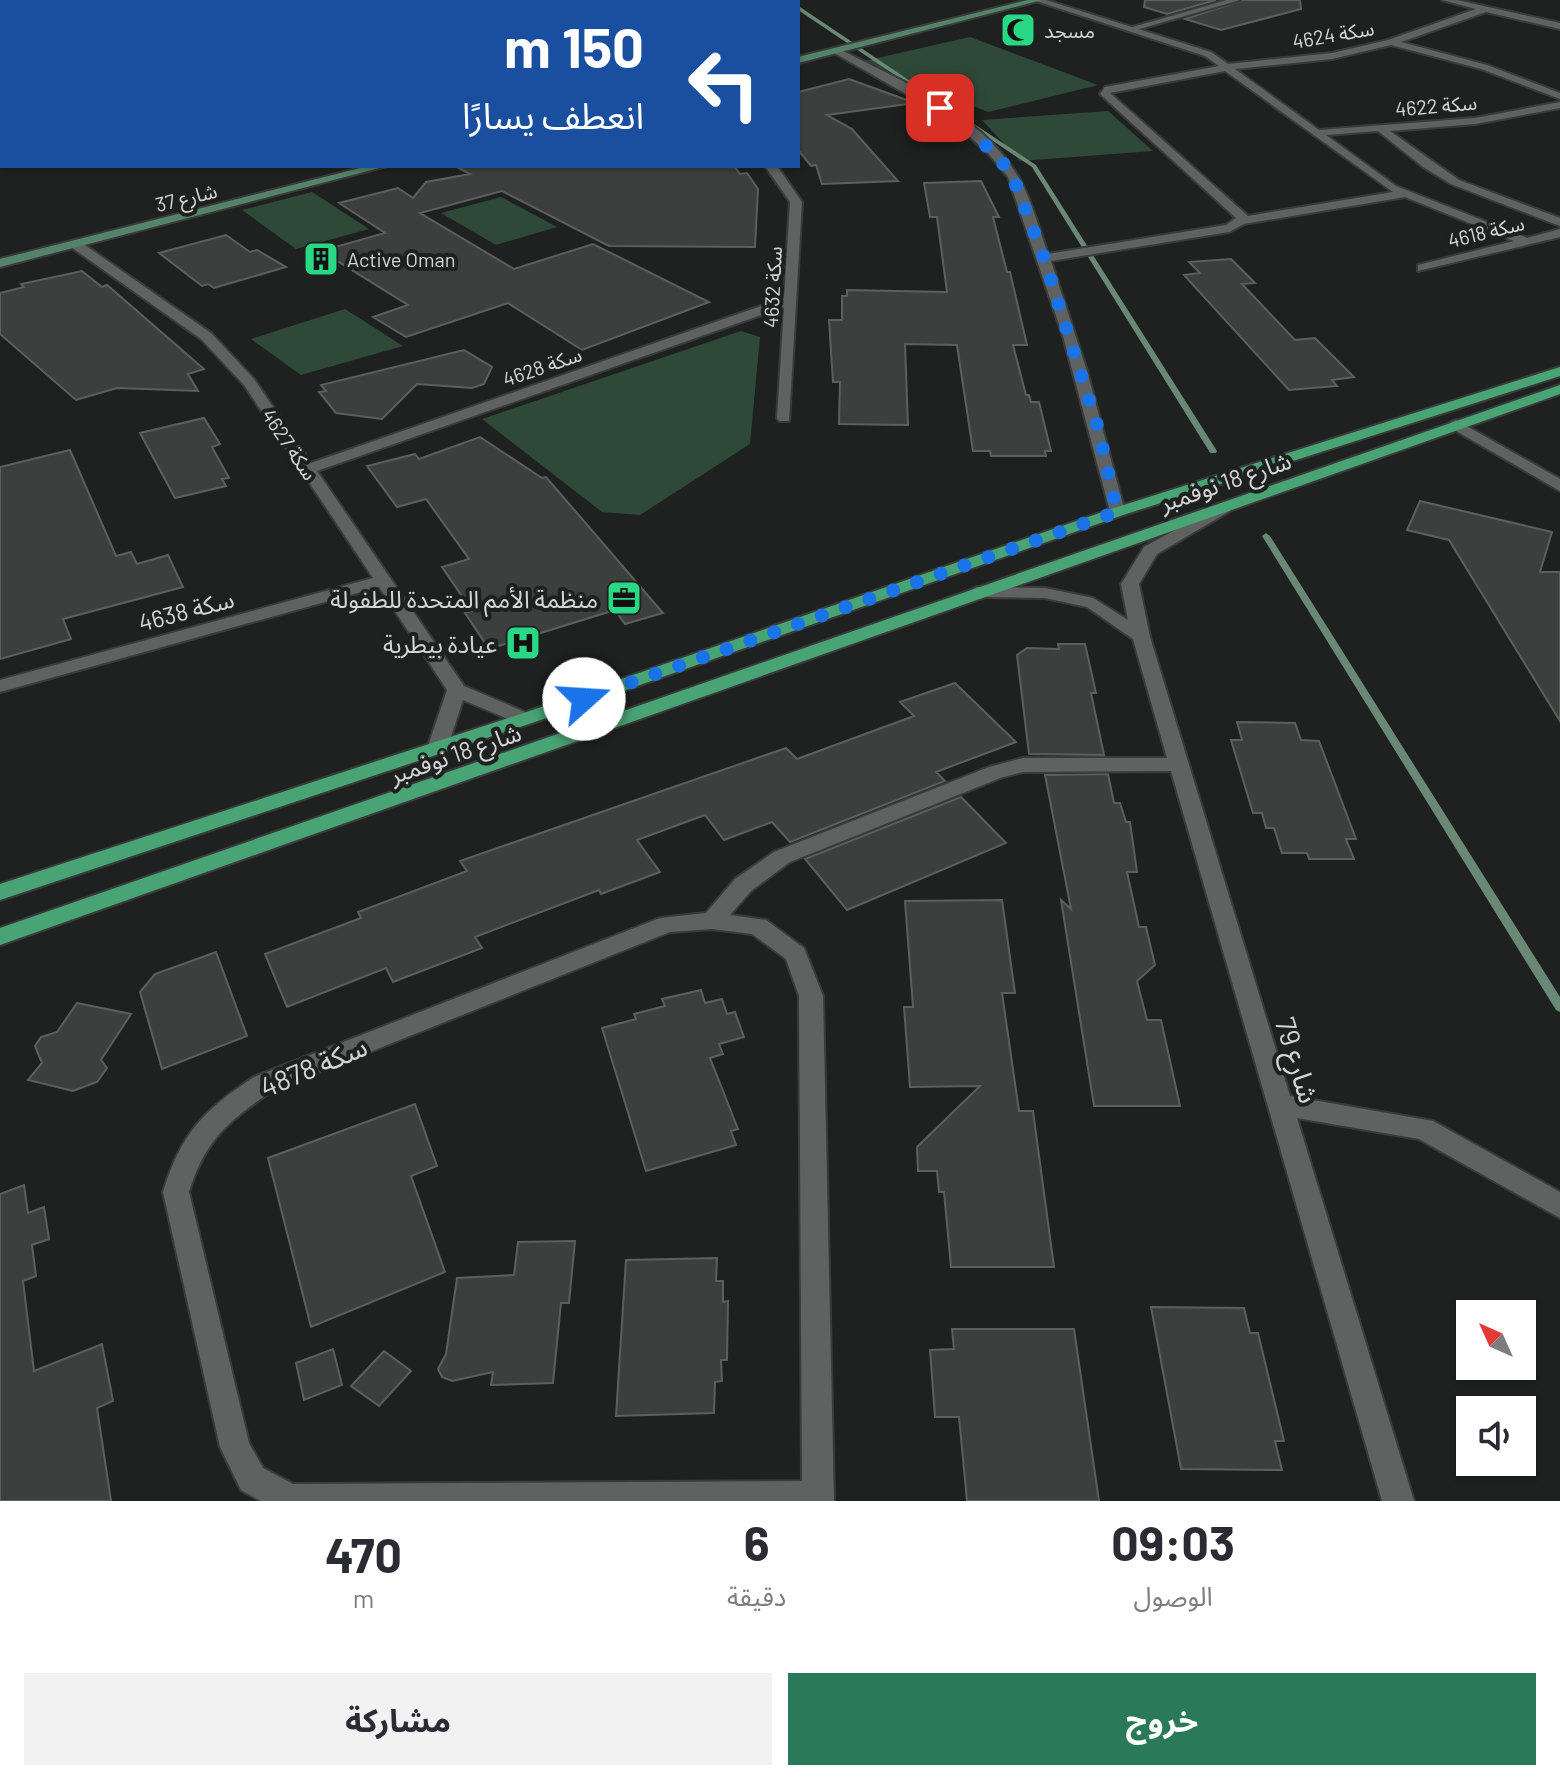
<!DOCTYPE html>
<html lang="ar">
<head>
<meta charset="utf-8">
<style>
  :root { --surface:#fff; --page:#f2f2f3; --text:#2b2b33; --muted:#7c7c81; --accent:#2a7958 }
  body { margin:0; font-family:Barlow,"Noto Sans Arabic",sans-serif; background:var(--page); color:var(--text); direction:rtl; height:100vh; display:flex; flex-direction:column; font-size:30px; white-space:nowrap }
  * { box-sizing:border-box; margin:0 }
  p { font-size:26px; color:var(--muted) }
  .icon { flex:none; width:44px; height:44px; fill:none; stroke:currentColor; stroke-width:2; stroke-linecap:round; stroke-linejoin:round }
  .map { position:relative; height:1501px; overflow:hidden; direction:ltr }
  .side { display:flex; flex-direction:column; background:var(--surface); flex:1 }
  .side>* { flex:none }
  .banner { position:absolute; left:0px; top:0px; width:800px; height:168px; box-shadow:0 2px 6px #0004; direction:rtl; background:#1a4fa0; color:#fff; overflow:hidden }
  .needle { width:52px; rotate:315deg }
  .buttons { position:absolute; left:1456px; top:1300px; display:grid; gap:16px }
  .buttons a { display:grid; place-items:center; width:80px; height:80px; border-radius:0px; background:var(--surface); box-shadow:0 2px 6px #0004; font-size:40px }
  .pin { position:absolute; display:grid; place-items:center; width:68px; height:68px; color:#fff; margin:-34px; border-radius:16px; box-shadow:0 4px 12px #0006 }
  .me { position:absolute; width:88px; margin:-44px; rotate:71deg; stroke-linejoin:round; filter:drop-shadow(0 0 6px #0008) }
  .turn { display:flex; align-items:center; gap:28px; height:168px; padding:0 24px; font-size:36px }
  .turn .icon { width:104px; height:104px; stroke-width:2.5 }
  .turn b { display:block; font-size:56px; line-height:68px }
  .eta { display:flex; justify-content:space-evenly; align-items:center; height:136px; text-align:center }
  .eta b { font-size:48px; font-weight:700; line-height:56px }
  .primary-button { display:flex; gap:16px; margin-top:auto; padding:16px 24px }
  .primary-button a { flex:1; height:92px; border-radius:0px; background:var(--accent); color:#fff; font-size:32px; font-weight:700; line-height:92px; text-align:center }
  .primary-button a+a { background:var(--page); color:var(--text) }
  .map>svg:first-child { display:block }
  .green { fill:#2f4939 }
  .water { fill:#3b664c; stroke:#698875; stroke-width:2 }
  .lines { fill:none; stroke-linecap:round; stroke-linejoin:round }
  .stream { fill:#698875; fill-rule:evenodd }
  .building { fill:#3c3f3d; stroke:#5c605d; stroke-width:2 }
  .lane-casing { stroke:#393c3a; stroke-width:4 }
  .street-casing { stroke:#393c3a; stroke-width:4 }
  .secondary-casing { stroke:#393c3a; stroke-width:4 }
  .primary-casing { stroke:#393c3a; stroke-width:4 }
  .lane { fill:#5f6260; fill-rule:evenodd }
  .street { fill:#5f6260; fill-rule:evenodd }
  .secondary { fill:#54836a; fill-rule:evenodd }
  .primary { fill:#48a375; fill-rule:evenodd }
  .route { stroke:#1a73e8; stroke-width:14; stroke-dasharray:0 25.2 }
  .labels { text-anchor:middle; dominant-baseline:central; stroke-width:8; stroke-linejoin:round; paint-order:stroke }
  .far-poi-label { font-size:20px; fill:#d4d6d5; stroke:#1e211f; text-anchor:start }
  .far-street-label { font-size:20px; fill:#d4d6d5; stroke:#1e211f }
  .street-label { font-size:24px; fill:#d4d6d5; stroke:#1e211f }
  .poi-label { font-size:24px; fill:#d4d6d5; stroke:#1e211f; text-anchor:end }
  .near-street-label { font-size:28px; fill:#d4d6d5; stroke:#1e211f }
</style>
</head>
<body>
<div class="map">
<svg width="1560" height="1501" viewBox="0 0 1560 1501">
  <rect width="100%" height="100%" fill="#1e211f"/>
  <path class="green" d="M970,37L1098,85L988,112L864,61Z
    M1108,111L1153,151L1020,161L982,120Z
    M312,192L369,229L296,249L242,210Z
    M501,197L557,227L496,245L441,213Z
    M345,309L403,346L301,375L251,339Z
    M741,331L760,337L750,444L640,515L602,512L482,419Z"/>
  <path class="water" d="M0,0H647L2,2L0,150Z"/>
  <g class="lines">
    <path class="stream" d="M783,0H788L790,2H785Z
      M798,7H800L943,103L938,104L798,10Z
      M956,112L1036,165L1217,451L1216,453H1210L1209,451L1032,167L954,115Z
      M1266,533L1270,536L1560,997V1012L1556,1010L1262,536Z"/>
  </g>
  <path class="building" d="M1145,0H1216L1167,14L1144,7Z
    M1243,0H1300L1301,9L1221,30L1185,19Z
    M849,79L915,103L827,115L852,129L898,181L822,184L816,165L811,166L798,150V92Z
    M455,166H734L740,174L747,173L758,189L755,247L609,246L502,191L420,213L514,269L593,244L709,302L582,350L508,303L406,337L373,317L408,305L321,251L385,233L339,203L398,188L413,198L426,182L470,174Z
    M981,181L999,217H993L1007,272H1010L1027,345H1013L1026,395H1029L1031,402H1039L1051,451H1045L1046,456H991L990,451H973L957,345L905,344L908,425L839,424L840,382H833L829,320H842V296H847V290L947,292L937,217H930L924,183Z
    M226,235L250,252L257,250L286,267L214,288L208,284L202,286L159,253Z
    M1231,259L1255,283L1242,284L1295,340L1315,338L1354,377L1332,380L1337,386L1289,390L1184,275L1200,273L1189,262Z
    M82,271L102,287L107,285L204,369L188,374L198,391L117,388L76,400L0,334V293L24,287L21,284Z
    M464,350L492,367L484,384L472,388L417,384L382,419L336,413L319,392L326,391L321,385Z
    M204,418L220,444L212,447L229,478L222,479L226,486L175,498L140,433Z
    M480,437L542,478L546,477L663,613L625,624L615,610L489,649L465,613L472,611L442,567L469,559L426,499L397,507L367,466L415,454L419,459Z
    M70,450L116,556L131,552L137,564L168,555L183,587L63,619L71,639L0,659V467Z
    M1420,501L1552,532L1540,572H1560V721L1449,540L1407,530Z
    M1058,644H1085L1096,693H1091L1104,755L1029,754L1017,655L1027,648L1059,649Z
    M955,683L1016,742L936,772L945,781L790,842L772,822L724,840L705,815L637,840L660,872L601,894L599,890L475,937L482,948L393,982L386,968L287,1007L265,954L361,918L358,912L467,871L460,861L786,748L797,759L914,716L900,702Z
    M1237,722L1295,723L1301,740L1319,741L1356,839H1346L1354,859H1309L1307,853H1282L1274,828H1266L1262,813H1253L1231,740H1242Z
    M1108,774L1114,803H1120L1126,822H1130L1137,872H1127L1139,927H1146L1155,965L1137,981L1147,1020H1161L1180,1106H1094L1061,900L1071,909L1045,775Z
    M961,797L1006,843L847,910L805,859Z
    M1002,900L1015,993H1002L1019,1111H1033L1054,1267H951L944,1192H939L937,1171H918L917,1147L980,1086L910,1087L904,1007H913L905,901Z
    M216,952L247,1036L162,1069L140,992L155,974Z
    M701,990L705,1003L722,999L727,1014L735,1012L744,1037L719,1044L723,1054L710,1058L738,1129L731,1131L736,1145L646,1171L602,1028L636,1019L634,1014L665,1006L662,999Z
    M77,1003L131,1014L101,1060L107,1068L97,1082L73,1091L28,1080L42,1063L35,1046L41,1037L57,1032Z
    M415,1104L437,1166L411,1176L445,1272L311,1327L268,1158Z
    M24,1185L28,1213L44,1207L49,1239L32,1245L36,1276L23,1281L34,1371L102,1344L113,1401L97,1408L111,1501H0V1194Z
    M575,1241L569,1303H561L553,1383L491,1385L493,1372L452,1381L442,1377L438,1369L446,1354L457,1278L514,1275L518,1242Z
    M717,1258L716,1281H723V1302L728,1301L727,1360H721L722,1381L715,1382L714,1413L616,1416L626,1260Z
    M1151,1307L1244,1308L1250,1333H1258L1284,1441H1275L1282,1470L1181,1469Z
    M952,1329H1074L1099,1501H967L959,1417H935L930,1350L954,1349Z
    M333,1349L342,1385L304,1400L296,1363Z
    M384,1351L411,1371L379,1406L351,1386Z"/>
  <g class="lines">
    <defs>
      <path id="lane" d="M1227,0H1240L1136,30L1129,28Z"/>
      <path id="street" d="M1033,0H1046L1211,52L1228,64L1332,53L1388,40L1476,9L1442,0H1457L1560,23V29L1486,12L1401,42L1487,65L1560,93V99L1481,69L1391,45L1332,59L1235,69L1319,130L1475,118L1560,102V108L1475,124L1390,131L1459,180L1560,218V226L1451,184L1423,167L1378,131L1326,135L1396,186L1527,238L1560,229V237L1418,271V265L1514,241L1405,197L1244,224L1229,232L1051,261L1087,371L1125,512L1123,515H1111L1063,336L1008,177L988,153L948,118L831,51L839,49C902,81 982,114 1019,178C1032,201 1039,229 1048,254L1226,225L1236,218L1100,94L1105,87L1219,66L1205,56ZM1225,71L1393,192L1248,216L1110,93Z
        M765,166H777L802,202L789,421H779L777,418L784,307L317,471L464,686L532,715L535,719L532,723H518L463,700L447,749L444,754H430L427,749L447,690L379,587L0,692V680L373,578L244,385L201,339L71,247V241H79L211,333L254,379L311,463L784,298L790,202Z
        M1456,420L1560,479V491L1451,428V422Z
        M1224,503L1232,508L1230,511L1157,554L1139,584L1150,637L1290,1096L1433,1121L1560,1192V1218L1419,1139L1297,1118L1414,1501H1382L1171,771L1023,772L1003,777L790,862L751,891L730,915L766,920L804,948L823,996L834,1501H261L241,1490L220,1447L163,1192C181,1133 204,1110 254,1077L660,918L706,913L735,879L774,852L989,767L1023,758H1167L1133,639L1087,607L1045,598L977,597L968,592L977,587L1045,588L1093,598L1128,620L1121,584L1144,547ZM712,929L752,934L786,959L799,996L802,1481L293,1484L263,1468L249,1443L189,1192C205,1140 228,1121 272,1091L670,932Z"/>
      <path id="secondary" d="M1028,0H1042L798,63V57Z
        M368,166H387L0,267V259Z"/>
      <path id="primary" d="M1560,367V376L1123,515L532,723L0,900V884L518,715L1111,509Z
        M1560,385V394L0,945V928Z"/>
    </defs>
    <use href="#lane" class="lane-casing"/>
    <use href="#street" class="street-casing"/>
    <use href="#secondary" class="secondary-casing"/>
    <use href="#primary" class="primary-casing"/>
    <use href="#lane" class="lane"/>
    <use href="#street" class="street"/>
    <use href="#secondary" class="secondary"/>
    <use href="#primary" class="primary"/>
  </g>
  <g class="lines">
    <path class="route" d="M584,699L1117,512L1098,428L1044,258L1011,172L975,134L940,108"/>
  </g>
  <defs>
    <symbol id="mosque-square" viewBox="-11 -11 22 22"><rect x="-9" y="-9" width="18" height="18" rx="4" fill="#29d885" stroke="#1e211f"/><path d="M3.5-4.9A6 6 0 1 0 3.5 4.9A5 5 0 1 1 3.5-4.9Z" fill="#111"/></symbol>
    <symbol id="building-square" viewBox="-11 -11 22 22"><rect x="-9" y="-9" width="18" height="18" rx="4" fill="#29d885" stroke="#1e211f"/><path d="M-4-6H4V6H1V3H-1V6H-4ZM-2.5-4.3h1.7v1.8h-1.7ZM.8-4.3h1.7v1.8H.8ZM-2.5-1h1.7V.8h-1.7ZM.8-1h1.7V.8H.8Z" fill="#111"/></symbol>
    <symbol id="office-square" viewBox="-11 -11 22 22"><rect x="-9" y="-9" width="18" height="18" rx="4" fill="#29d885" stroke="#1e211f"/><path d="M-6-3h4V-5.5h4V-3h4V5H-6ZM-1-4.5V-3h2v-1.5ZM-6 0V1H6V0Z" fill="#111"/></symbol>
    <symbol id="hospital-square" viewBox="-11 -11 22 22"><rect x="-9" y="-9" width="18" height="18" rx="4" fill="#29d885" stroke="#1e211f"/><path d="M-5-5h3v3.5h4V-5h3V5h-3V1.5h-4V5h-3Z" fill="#111"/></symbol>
  </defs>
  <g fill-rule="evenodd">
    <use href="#mosque-square" x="998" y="10" width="40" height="40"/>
    <use href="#building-square" x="301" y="239" width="40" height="40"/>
    <use href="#office-square" x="604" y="578" width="40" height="40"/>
    <use href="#hospital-square" x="503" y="623" width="40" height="40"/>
  </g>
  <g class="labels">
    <g class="far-poi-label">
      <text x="1044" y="30">مسجد</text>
      <text x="347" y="259">Active Oman</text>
    </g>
    <g class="far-street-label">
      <text transform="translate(1333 34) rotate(-10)">سكة 4624</text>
      <text transform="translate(1436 105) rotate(-5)">سكة 4622</text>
      <text transform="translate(186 197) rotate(-14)">شارع 37</text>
      <text transform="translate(1486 231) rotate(-14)">سكة 4618</text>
      <text transform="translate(772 287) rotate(-87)">سكة 4632</text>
      <text transform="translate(542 366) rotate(-19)">سكة 4628</text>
      <text transform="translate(290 444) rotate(56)">سكة 4627</text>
    </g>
    <g class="street-label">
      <text transform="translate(1225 481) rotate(-19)">شارع 18 نوفمبر</text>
      <text transform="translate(186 610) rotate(-15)">سكة 4638</text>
      <text transform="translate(455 753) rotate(-19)">شارع 18 نوفمبر</text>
    </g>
    <g class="poi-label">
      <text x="598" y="598">منظمة الأمم المتحدة للطفولة</text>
      <text x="497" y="643">عيادة بيطرية</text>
    </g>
    <g class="near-street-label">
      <text transform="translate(1298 1060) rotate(73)">79 شارع</text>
      <text transform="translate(313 1066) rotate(-23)">سكة 4878</text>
    </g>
  </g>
</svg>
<div class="buttons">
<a><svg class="needle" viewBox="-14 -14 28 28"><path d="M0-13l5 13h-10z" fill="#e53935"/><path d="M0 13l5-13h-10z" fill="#7c7c81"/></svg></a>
<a><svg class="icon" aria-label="sound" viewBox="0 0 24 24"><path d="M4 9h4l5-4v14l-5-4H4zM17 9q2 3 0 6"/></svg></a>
</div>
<div class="pin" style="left:940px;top:108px;background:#d93025"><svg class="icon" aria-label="arrive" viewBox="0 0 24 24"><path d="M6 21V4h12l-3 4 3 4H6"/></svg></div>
<svg class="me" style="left:584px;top:699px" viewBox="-20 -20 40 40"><circle r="19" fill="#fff"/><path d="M0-13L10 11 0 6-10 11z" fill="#1a73e8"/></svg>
<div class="banner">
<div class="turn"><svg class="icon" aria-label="left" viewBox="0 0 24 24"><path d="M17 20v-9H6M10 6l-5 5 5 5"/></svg><div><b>150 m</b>انعطف يسارًا</div></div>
</div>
</div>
<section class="side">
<div class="eta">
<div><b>09:03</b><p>الوصول</p></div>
<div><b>6</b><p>دقيقة</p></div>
<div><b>470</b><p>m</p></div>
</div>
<div class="primary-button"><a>خروج</a><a>مشاركة</a></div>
</section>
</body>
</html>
